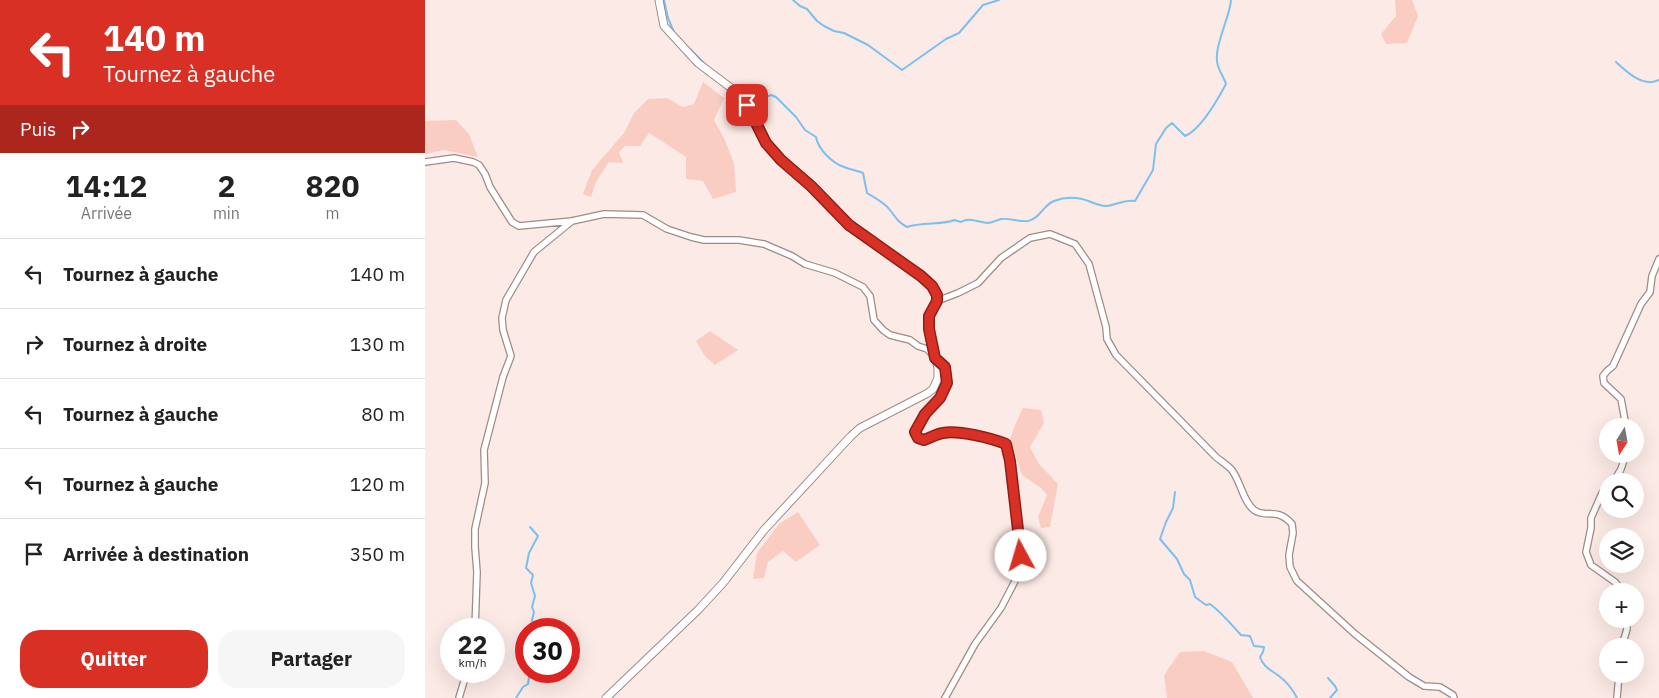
<!DOCTYPE html>
<html lang="fr">
<head>
<meta charset="utf-8">
<style>
  :root { --surface:#fff; --page:#f6f6f6; --text:#222; --muted:#767676; --line:#e0e0e0; --accent:#d93025 }
  body { margin:0; font-family:"IBM Plex Sans",sans-serif; background:var(--page); color:var(--text); height:100vh; display:flex; flex-direction:column; font-size:19px; white-space:nowrap }
  * { box-sizing:border-box; margin:0 }
  p { font-size:16px; color:var(--muted) }
  .icon { flex:none; width:28px; height:28px; fill:none; stroke:currentColor; stroke-width:2; stroke-linecap:round; stroke-linejoin:round }
  .map { position:relative; flex:1; overflow:hidden }
  .side { display:flex; flex-direction:column; background:var(--surface); width:425px }
  .side>* { flex:none }
  .hud { background:#d93025; color:#fff; overflow:hidden }
  .needle { width:32px; rotate:191deg }
  .controls { position:absolute; left:1174px; top:418px; display:grid; gap:10px }
  .controls a { display:grid; place-items:center; width:45px; height:45px; border-radius:50%; background:var(--surface); box-shadow:0 5px 20px #0002; font-size:25px }
  .speed { position:absolute; left:15px; top:618px; display:flex; gap:10px; font-size:25px; font-weight:700; text-align:center }
  .speed>* { display:grid; place-content:center; width:65px; height:65px; border-radius:50%; background:var(--surface); box-shadow:0 5px 20px #0002; line-height:1 }
  .speed small { font-size:12px; font-weight:400 }
  .speed .limit { border:8px solid #d22; background:#fff; color:#111 }
  .pin { position:absolute; display:grid; place-items:center; width:42px; height:42px; color:#fff; margin:-21px; border-radius:10px; box-shadow:0 2px 8px #0006 }
  .me { position:absolute; width:55px; margin:-28px; rotate:354deg; stroke-linejoin:round; filter:drop-shadow(0 0 4px #0008) }
  .turn { display:flex; align-items:center; gap:18px; height:105px; padding:0 20px; font-size:22px }
  .turn .icon { width:65px; height:65px; stroke-width:2.5 }
  .turn b { display:block; font-size:35px; line-height:42px }
  .then { display:flex; align-items:center; height:48px; padding:0 20px; background:#0003; gap:10px; font-size:19px }
  .eta { display:flex; justify-content:space-evenly; align-items:center; height:85px; text-align:center }
  .eta b { font-size:30px; font-weight:700; line-height:35px }
  .primary-button { display:flex; gap:10px; margin-top:auto; padding:10px 20px }
  .primary-button a { flex:1; height:58px; border-radius:20px; background:var(--accent); color:#fff; font-size:20px; font-weight:700; line-height:58px; text-align:center }
  .primary-button a+a { background:var(--page); color:var(--text) }
  ul { padding:0; list-style:none }
  li { display:flex; align-items:center; gap:15px; height:70px; padding:0 20px; border-top:1px solid var(--line) }
  li div { flex:1 }
  li b { display:block; font-size:19px }
  li em { font-style:normal }
  main { display:flex; flex:1; min-height:0 }
  .map>svg:first-child { display:block }
  .green { fill:#facdc3 }
  .lines { fill:none; stroke-linecap:round; stroke-linejoin:round }
  .stream { stroke:#7bc0ef; stroke-width:2 }
  .minor-casing { stroke:#9f8b87; stroke-width:8 }
  .tertiary-casing { stroke:#9f8b87; stroke-width:9 }
  .minor { stroke:#fff; stroke-width:5.5 }
  .tertiary { stroke:#fff; stroke-width:7 }
  .route-casing { stroke:#8d1f18; stroke-width:12 }
  .route { stroke:#d93025; stroke-width:9 }
</style>
</head>
<body>
<main>
<section class="side">
<div class="hud">
<div class="turn"><svg class="icon" aria-label="left" viewBox="0 0 24 24"><path d="M17 20v-9H6M10 6l-5 5 5 5"/></svg><div><b>140 m</b>Tournez à gauche</div></div>
<div class="then">Puis<svg class="icon" aria-label="right" viewBox="0 0 24 24"><path d="M7 20v-9h11M14 6l5 5-5 5"/></svg></div>
</div>
<div class="eta">
<div><b>14:12</b><p>Arrivée</p></div>
<div><b>2</b><p>min</p></div>
<div><b>820</b><p>m</p></div>
</div>
<ul>
<li><svg class="icon" aria-label="left" viewBox="0 0 24 24"><path d="M17 20v-9H6M10 6l-5 5 5 5"/></svg><div><b>Tournez à gauche</b></div><em>140 m</em></li>
<li><svg class="icon" aria-label="right" viewBox="0 0 24 24"><path d="M7 20v-9h11M14 6l5 5-5 5"/></svg><div><b>Tournez à droite</b></div><em>130 m</em></li>
<li><svg class="icon" aria-label="left" viewBox="0 0 24 24"><path d="M17 20v-9H6M10 6l-5 5 5 5"/></svg><div><b>Tournez à gauche</b></div><em>80 m</em></li>
<li><svg class="icon" aria-label="left" viewBox="0 0 24 24"><path d="M17 20v-9H6M10 6l-5 5 5 5"/></svg><div><b>Tournez à gauche</b></div><em>120 m</em></li>
<li><svg class="icon" aria-label="arrive" viewBox="0 0 24 24"><path d="M6 21V4h12l-3 4 3 4H6"/></svg><div><b>Arrivée à destination</b></div><em>350 m</em></li>
</ul>
<div class="primary-button"><a>Quitter</a><a>Partager</a></div>
</section>
<div class="map">
<svg width="1234" height="698" viewBox="0 0 1234 698">
  <rect width="100%" height="100%" fill="#fceae6"/>
  <path class="green" d="M970,0H987L993,16L982,43L961,44L956,34L971,16Z
    M278,82L299,98L289,120L299,138L309,163L311,192L288,199L278,181L261,179V157L224,133L215,146H200L194,152L198,163L184,162L171,182L166,197L158,194L167,170L199,133L209,113L223,99L242,98L258,107L269,104Z
    M31,120L44,134L53,157L19,150L0,154V121Z
    M285,331L313,350L290,365L280,356L271,341Z
    M598,408L616,410L619,423L605,447L614,464L633,484L625,527L616,528L613,517L622,495L616,488L597,475L585,439L590,425Z
    M373,512L395,545L371,562L358,551L343,562L339,578L328,579L332,553L354,524Z
    M779,651L807,662L828,698H742L739,675L755,652Z"/>
  <g class="lines">
    <path class="stream" d="M239,0L243,18L249,32
      M368,0L375,6L382,9L392,21L399,26L409,31L419,33L443,45L477,70L521,39L534,33L558,5L574,0
      M266,50L284,68
      M1191,62C1202,72 1218,88 1234,80
      M321,97L328,103L346,95L351,97L371,117L380,130L391,137C393,149 407,163 419,167C426,170 432,170 438,173L442,193C450,198 460,203 465,210C471,218 474,223 482,227C497,222 519,225 529,220L536,222C545,217 552,222 562,223C568,223 571,220 576,219C585,218 594,222 603,221C616,218 618,205 629,201C642,196 654,197 666,202C671,204 676,206 681,206C692,205 699,199 710,201L728,170L731,144L741,128L747,123L760,136C775,130 793,99 801,84C799,78 795,72 793,66C787,49 805,18 806,0
      M750,492L748,508L741,522L735,539L752,559L759,574L765,580L770,597L781,605L785,604C797,613 806,624 816,635L825,636L829,646L839,647L838,652L835,657C838,667 846,670 854,676C862,682 868,690 872,698
      M105,527L113,536L104,553L101,568L108,575L106,583L110,596L107,607L109,612L107,620L109,629
      M903,678L910,686L912,690L905,698
      M91,698L98,687L103,684L105,671"/>
    <defs>
      <path id="minor" d="M0,162L29,158L48,162L54,165L60,174L65,187L87,222L94,226L147,221L179,214L218,215L242,229L266,237L279,240H314L339,244L367,256L380,264L410,273L438,287L445,296L449,320L458,330L465,335L485,340L493,346L502,349L520,367L522,383L515,398L500,414L490,431L493,438L499,440C505,438 511,434 518,433C534,430 566,438 581,444L585,461L590,519L595,545L594,568L590,581L576,608L550,644L520,698
        M512,301L533,293L553,283L576,258L605,238L625,234L650,244L664,264L681,327L682,339L691,355L791,457C796,461 802,465 806,469C815,479 818,502 829,510C841,519 851,506 867,524L868,533L864,555L865,567L872,581L930,634L984,677L999,686L1015,687L1028,695L1029,698
        M1201,426L1196,399L1179,383L1178,376L1182,371L1188,366L1216,304L1225,292L1227,276L1234,259
        M1189,481L1196,469L1201,454
        M1182,487L1177,493L1166,518V528L1161,552L1166,565L1190,582L1197,591
        M50,629L52,572L50,547V529L60,483L59,450L78,377L86,356L78,330L77,318L81,300L109,252L147,221
        M1197,646L1202,629L1201,619
        M34,698L42,671
        M1192,698L1194,674"/>
      <path id="tertiary" d="M181,698L273,610L298,583L339,530L425,437L435,428L503,393L508,389L513,378V368L504,329V316L512,301V295L507,287L496,276L424,225L386,186L356,160L341,143L318,97L273,63L239,26L234,0"/>
    </defs>
    <use href="#minor" class="minor-casing"/>
    <use href="#tertiary" class="tertiary-casing"/>
    <use href="#minor" class="minor"/>
    <use href="#tertiary" class="tertiary"/>
  </g>
  <g class="lines">
    <defs>
      <path id="route" d="M322,105L341,143L356,160L386,186L424,225L496,276L507,286L512,295V301L504,316V329L510,358L520,367L522,383L515,398L500,414L490,432L493,438L499,440C505,438 511,434 518,433C534,430 566,438 581,444L585,461L596,556"/>
    </defs>
    <use href="#route" class="route-casing"/>
    <use href="#route" class="route"/>
  </g>
</svg>
<div class="controls">
<a><svg class="needle" viewBox="-14 -14 28 28"><path d="M0-13l5 13h-10z" fill="#e53935"/><path d="M0 13l5-13h-10z" fill="#767676"/></svg></a>
<a><svg class="icon" aria-label="search" viewBox="0 0 24 24"><circle cx="10" cy="10" r="6"/><path d="M15 15l6 6"/></svg></a>
<a><svg class="icon" aria-label="layers" viewBox="0 0 24 24"><path d="M12 4l9 5-9 5-9-5zM3 14l9 5 9-5"/></svg></a>
<a>+</a>
<a>−</a>
</div>
<div class="speed"><div>22<small>km/h</small></div><div class="limit">30</div></div>
<div class="pin" style="left:322px;top:105px;background:#d93025"><svg class="icon" aria-label="arrive" viewBox="0 0 24 24"><path d="M6 21V4h12l-3 4 3 4H6"/></svg></div>
<svg class="me" style="left:596px;top:556px" viewBox="-20 -20 40 40"><circle r="19" fill="#fff"/><path d="M0-13L10 11 0 6-10 11z" fill="#d93025"/></svg>
</div>
</main>
</body>
</html>
